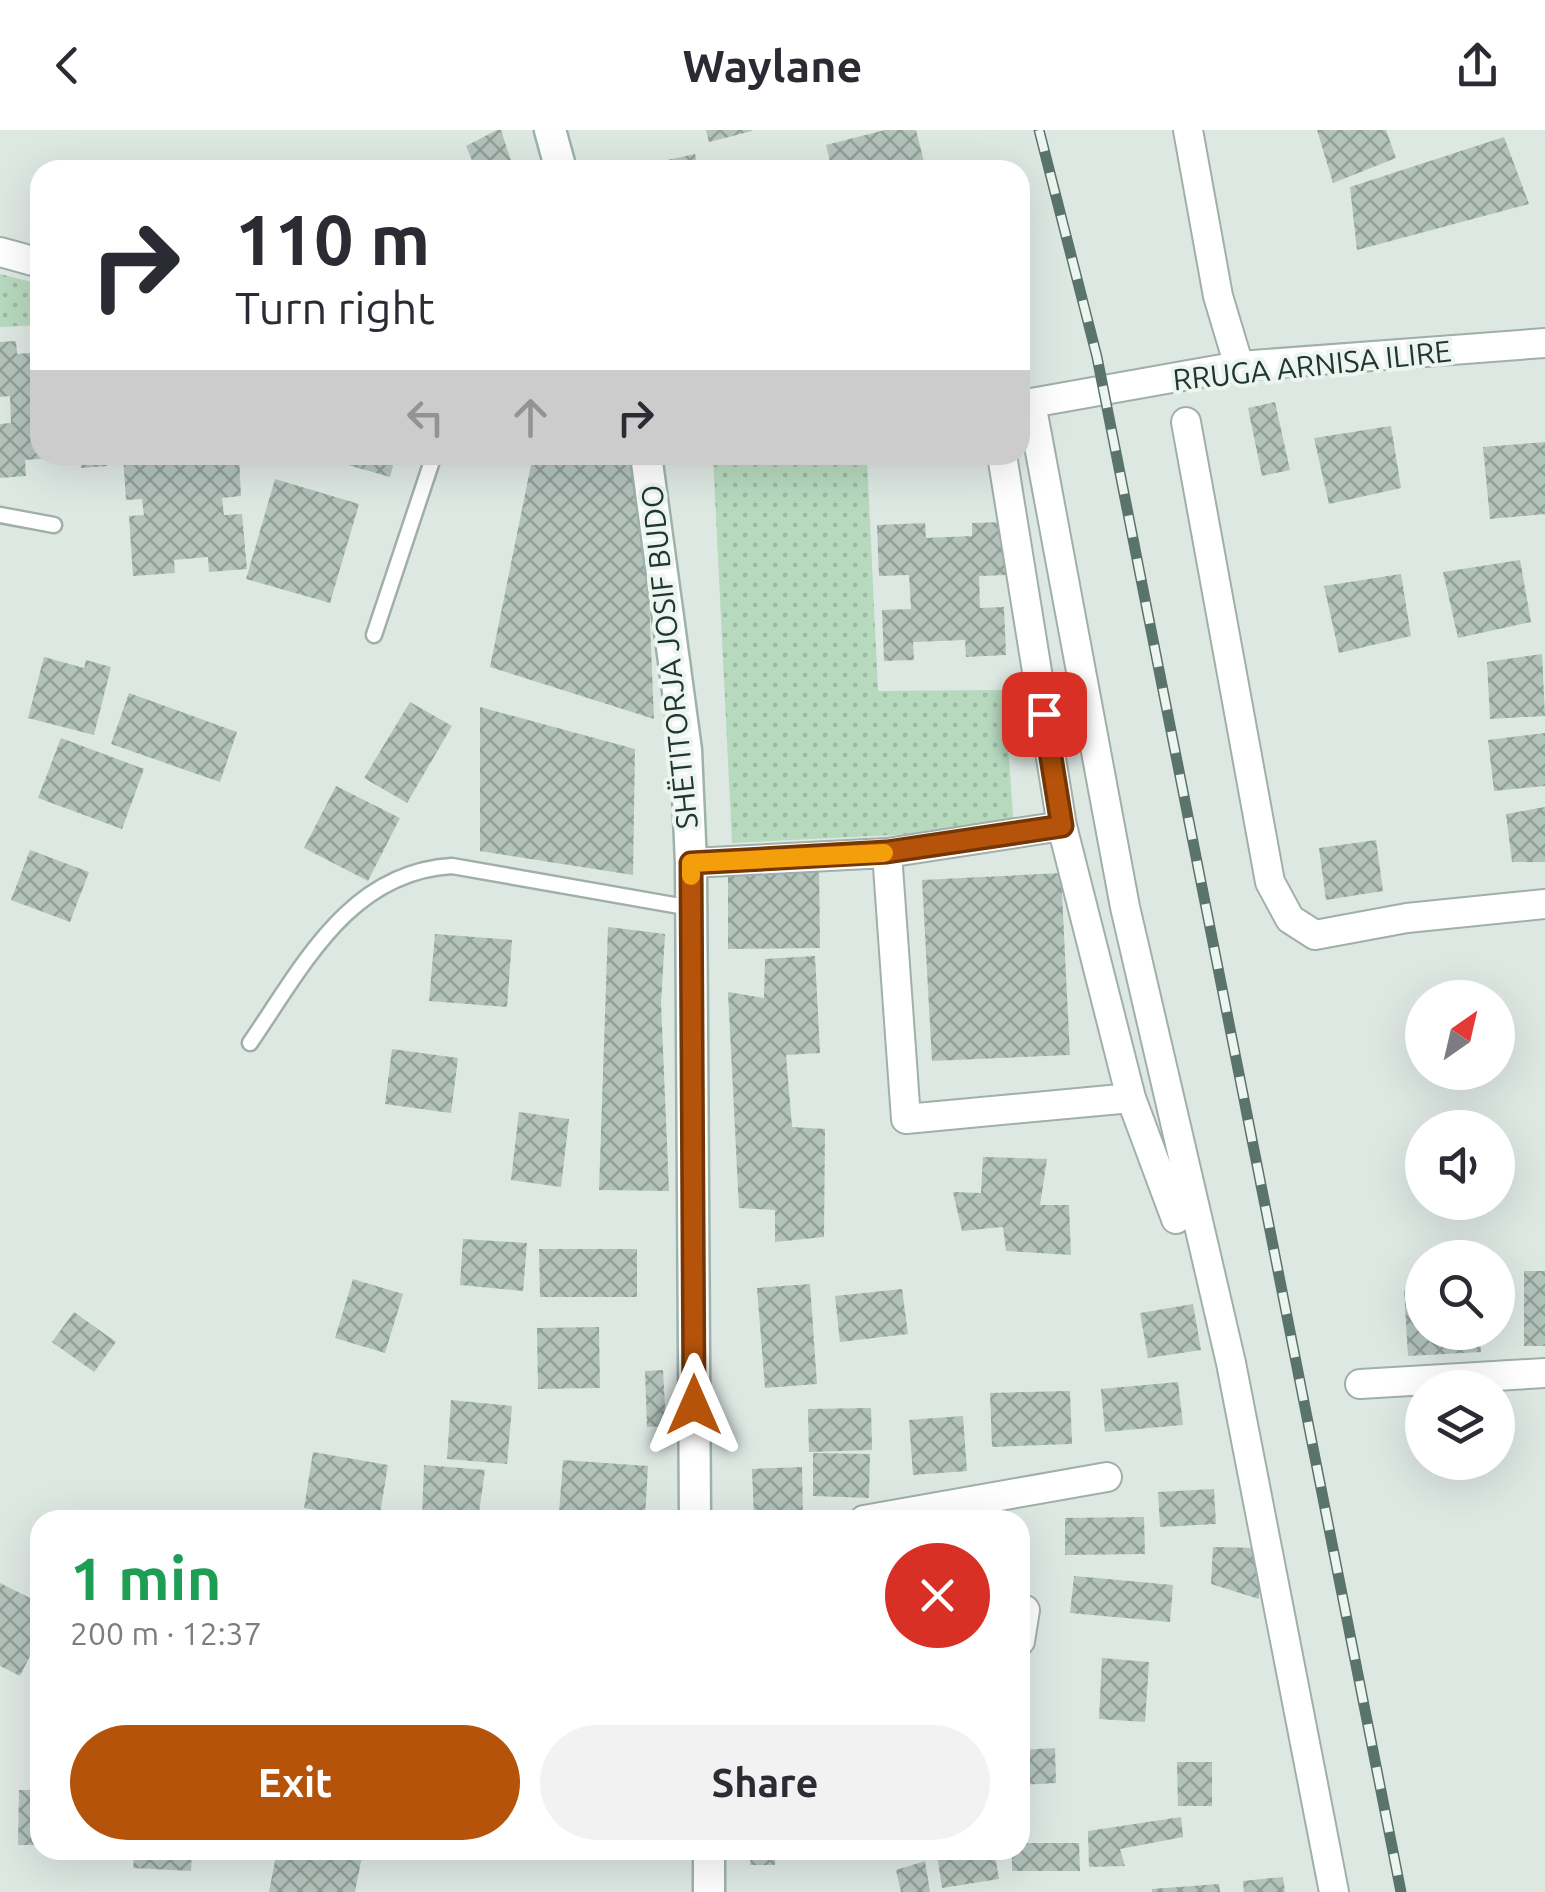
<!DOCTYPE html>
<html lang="en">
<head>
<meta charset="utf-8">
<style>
  :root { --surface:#fff; --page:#f2f2f3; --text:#2b2b33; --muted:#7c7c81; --accent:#b45309 }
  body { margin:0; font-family:Ubuntu,sans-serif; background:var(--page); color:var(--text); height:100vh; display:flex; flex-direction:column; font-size:38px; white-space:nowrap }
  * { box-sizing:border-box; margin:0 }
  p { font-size:32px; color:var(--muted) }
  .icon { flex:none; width:55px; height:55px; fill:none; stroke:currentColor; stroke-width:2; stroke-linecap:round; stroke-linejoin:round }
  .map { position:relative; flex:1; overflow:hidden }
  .sheet { position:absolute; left:30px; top:1380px; width:1000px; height:350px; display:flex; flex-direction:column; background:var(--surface); border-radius:30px; box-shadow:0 10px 40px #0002 }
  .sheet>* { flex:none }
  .hud { position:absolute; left:30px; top:30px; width:1000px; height:305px; border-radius:30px; box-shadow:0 10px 40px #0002; background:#fff; color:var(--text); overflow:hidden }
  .needle { width:65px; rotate:34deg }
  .fabs { position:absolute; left:1405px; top:850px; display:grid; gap:20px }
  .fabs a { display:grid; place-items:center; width:110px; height:110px; border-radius:50%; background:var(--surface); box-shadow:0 10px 40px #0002; font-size:50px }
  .pin { position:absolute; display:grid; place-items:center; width:85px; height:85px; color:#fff; margin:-42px; border-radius:20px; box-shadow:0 5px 15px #0006 }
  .me { position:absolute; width:110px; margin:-55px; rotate:0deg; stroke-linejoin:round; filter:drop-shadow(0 0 8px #0008) }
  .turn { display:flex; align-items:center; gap:35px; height:210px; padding:0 40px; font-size:45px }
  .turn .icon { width:130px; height:130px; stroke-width:2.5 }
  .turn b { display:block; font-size:70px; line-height:85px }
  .lanes { display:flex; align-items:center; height:95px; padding:0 40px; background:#0003; justify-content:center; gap:50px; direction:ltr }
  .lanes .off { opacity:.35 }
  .round { display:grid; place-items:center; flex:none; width:105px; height:105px; border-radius:52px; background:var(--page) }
  .head { display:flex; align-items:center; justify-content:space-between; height:170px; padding:0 40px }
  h1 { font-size:60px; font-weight:700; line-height:75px; color:#1e9e55 }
  .primary-button { display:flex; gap:20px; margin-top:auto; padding:20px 40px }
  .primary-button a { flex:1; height:115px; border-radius:60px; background:var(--accent); color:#fff; font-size:40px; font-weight:700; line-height:115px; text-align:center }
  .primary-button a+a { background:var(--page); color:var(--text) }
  header { display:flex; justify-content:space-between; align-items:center; height:130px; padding:0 40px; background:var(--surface); font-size:45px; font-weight:700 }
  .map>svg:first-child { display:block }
  .green { fill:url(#green-dots) }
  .building { fill:url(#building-cross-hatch) }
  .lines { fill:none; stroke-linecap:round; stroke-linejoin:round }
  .service-casing { stroke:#a1afa9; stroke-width:19 }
  .minor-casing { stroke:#a1afa9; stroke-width:32 }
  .secondary-casing { stroke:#9db3aa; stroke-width:35 }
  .service { stroke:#fff; stroke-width:14 }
  .minor { stroke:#fff; stroke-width:28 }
  .secondary { stroke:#fff; stroke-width:30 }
  .rail-casing { stroke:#5a736b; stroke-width:11 }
  .rail { stroke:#edf5f1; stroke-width:8; stroke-dasharray:22; stroke-linecap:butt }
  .route-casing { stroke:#753606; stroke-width:25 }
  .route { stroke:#b45309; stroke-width:18 }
  .slow { stroke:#f59e0b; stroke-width:18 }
  .labels { text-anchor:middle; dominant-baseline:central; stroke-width:8; stroke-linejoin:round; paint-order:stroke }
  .street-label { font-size:30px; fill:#20372f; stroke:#edf5f1 }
</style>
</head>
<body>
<header><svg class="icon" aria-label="back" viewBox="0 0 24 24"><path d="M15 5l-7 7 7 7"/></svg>Waylane<svg class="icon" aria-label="share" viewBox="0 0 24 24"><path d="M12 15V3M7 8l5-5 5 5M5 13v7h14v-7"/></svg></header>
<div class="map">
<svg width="1545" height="1762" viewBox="0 0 1545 1762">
  <defs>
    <pattern id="green-dots" width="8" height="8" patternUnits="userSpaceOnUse" patternTransform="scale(2.5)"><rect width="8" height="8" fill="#b7d9be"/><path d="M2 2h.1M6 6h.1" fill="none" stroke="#9dbba4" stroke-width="1.8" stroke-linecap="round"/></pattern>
    <pattern id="building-cross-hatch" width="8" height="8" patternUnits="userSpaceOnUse" patternTransform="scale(2.5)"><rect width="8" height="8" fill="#b3c3bc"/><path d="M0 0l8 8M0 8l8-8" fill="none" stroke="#919f99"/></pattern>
  </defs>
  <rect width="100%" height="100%" fill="#dee8e3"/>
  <path class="green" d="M0,144L40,154V195L0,197Z
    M713,325L867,328L878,561L1004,560L1014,699L732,713Z"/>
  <path class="building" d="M497,0H501L514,40H476L466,16Z
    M706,0H752V1L709,12Z
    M885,0H916L926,40H832L826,15Z
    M1317,0H1386L1396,28L1333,53Z
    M1504,7L1529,74L1357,120L1350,57Z
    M695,24L699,40H631V38Z
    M16,211L17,224L40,222V325L51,328L25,330L26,346L0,348V294L11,293L10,266L0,267V212Z
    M1275,272L1290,340L1262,346L1248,278Z
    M1391,296L1401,358L1329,374L1314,308Z
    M1545,312V384L1490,389L1483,317Z
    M81,325H106L107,336L81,338Z
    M123,325H239L241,366L222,368L224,385L242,384L247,439L209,442L208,427L174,430L175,443L133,446L129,386L144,385L142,369L126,370Z
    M313,325H396L390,347Z
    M533,325H643L654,589L490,537Z
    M275,349L359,374L330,473L246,449Z
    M1005,392L1007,445L979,446L980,478L1004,477L1006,525L966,527L965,510L913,512L914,530L884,531L882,480L911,479L909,445L879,446L877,395L925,393L926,408L972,406V393Z
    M1520,430L1531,492L1458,508L1443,442Z
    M1401,444L1411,506L1339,523L1324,456Z
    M1542,524L1545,586L1490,589L1487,532Z
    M44,527L84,538L86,530L111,537L94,605L28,588Z
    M129,563L237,602L220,652L111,614Z
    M410,572L452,596L407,673L364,648Z
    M480,577L635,619L633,745L480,721Z
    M1545,603V656L1494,661L1488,610Z
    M61,608L144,639L122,699L38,668Z
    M336,656L400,688L368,751L304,718Z
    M1545,677V732H1512L1506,684Z
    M1376,710L1383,761L1326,770L1319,718Z
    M30,720L89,742L70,792L11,770Z
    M819,732L820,818L728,819V734Z
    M1061,743L1070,925L932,931L922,750Z
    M608,797L665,804L661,873L669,1061L599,1060Z
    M435,804L512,810L507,877L429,871Z
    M815,826L820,923L786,925L792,997L825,999L824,1107L775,1112V1080L739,1078L728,862L764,868L765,829Z
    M392,919L458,928L451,983L385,974Z
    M519,982L569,989L561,1057L511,1050Z
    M983,1027L1047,1029L1040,1075H1069L1071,1125L1006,1121L1003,1097L962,1101L953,1062L981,1063Z
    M463,1109L527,1113L523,1161L460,1155Z
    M539,1119H637V1167H540Z
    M1524,1141H1545V1216H1524Z
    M353,1149L403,1164L385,1223L335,1208Z
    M810,1154L817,1254L765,1258L757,1158Z
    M902,1159L908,1204L840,1212L835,1166Z
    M1422,1159V1202H1479L1481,1222L1408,1226L1404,1160Z
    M1193,1174L1201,1220L1148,1228L1140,1183Z
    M74,1182L116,1212L94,1242L52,1212Z
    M599,1197L600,1258L538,1259L537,1198Z
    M663,1240L666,1296L647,1297L645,1241Z
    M1178,1252L1183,1295L1105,1302L1101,1259Z
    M1070,1261L1072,1314L992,1317L990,1263Z
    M451,1270L512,1276L507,1334L447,1329Z
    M871,1278L872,1320L809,1322L808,1279Z
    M963,1286L967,1341L913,1345L909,1290Z
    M313,1322L388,1335L379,1390L304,1378Z
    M813,1323L870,1324L869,1368L813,1366Z
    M563,1330L648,1336L645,1388L559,1383Z
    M424,1335L485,1340L478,1390L422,1387Z
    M802,1337L803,1387L754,1388L752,1339Z
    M1214,1359L1216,1394L1160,1397L1158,1362Z
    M1144,1387L1145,1424L1065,1425V1388Z
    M1213,1417L1260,1418L1259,1469L1211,1454Z
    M1074,1446L1173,1455L1170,1492L1070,1483Z
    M0,1453L40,1473V1506L20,1546L0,1536Z
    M1102,1528L1149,1532L1145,1592L1099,1589Z
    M1055,1618L1056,1653L1020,1655V1620Z
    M1177,1632H1212V1676H1178Z
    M19,1660H40V1715H18Z
    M1181,1687L1183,1707L1120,1719L1125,1736L1089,1737L1088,1701Z
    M1020,1713H1079L1080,1741H1012V1720H1020Z
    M135,1720H192L191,1741L133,1738Z
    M277,1720H329L362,1726L355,1762H269Z
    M751,1720H776L775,1735H750Z
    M969,1720H994L999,1749L942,1758L937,1725Z
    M925,1731L930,1762H901L896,1740Z
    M1283,1747L1285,1762H1244L1243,1751Z
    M1219,1754L1220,1762H1152V1759Z"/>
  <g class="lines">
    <defs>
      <path id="service" d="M0,385L54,395
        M374,505L434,325
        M250,913C303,836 349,742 452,736L691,778"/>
      <path id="minor" d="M1188,0L1218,166L1239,236
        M0,122L40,133
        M1031,273L1125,777L1231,1233L1334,1762
        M1020,275L1239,236L1545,213
        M1186,292L1270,752L1290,789L1315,805L1407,788L1545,774
        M1002,325L1062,696
        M887,723L906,989L1131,968L1176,1089
        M691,733L887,723L1062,696L1131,968
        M1360,1254L1545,1243
        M864,1390L1107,1347
        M1020,1479L1025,1480L1020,1511"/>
      <path id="secondary" d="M550,0L561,40
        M646,325L686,620L691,733L695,1390
        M709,1720V1762"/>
    </defs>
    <use href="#service" class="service-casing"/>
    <use href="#minor" class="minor-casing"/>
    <use href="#secondary" class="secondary-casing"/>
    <use href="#service" class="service"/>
    <use href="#minor" class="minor"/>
    <use href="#secondary" class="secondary"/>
    <defs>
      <path id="rail" d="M1039,0L1097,227L1401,1762"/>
    </defs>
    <use href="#rail" class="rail-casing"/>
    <use href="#rail" class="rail"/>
  </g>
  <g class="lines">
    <defs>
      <path id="route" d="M694,1275L691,733L887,722L1062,696L1044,584"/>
    </defs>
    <use href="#route" class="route-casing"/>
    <use href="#route" class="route"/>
    <path class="slow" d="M691,746V733L884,723"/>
  </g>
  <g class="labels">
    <g class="street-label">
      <text transform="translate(1312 235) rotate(-6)">RRUGA ARNISA ILIRE</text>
      <text transform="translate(669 527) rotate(-96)">SHËTITORJA JOSIF BUDO</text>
    </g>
  </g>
</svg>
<div class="fabs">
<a><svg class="needle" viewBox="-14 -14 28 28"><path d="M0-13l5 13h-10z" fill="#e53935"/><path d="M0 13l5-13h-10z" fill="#7c7c81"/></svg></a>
<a><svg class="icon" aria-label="sound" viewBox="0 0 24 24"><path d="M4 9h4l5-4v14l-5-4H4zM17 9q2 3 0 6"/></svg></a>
<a><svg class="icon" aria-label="search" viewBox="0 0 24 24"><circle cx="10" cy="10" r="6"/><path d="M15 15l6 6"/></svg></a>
<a><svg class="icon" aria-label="layers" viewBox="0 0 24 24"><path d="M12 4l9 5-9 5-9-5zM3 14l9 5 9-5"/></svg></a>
</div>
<div class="pin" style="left:1044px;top:584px;background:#d93025"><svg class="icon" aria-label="arrive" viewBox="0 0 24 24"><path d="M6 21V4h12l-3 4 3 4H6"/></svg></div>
<svg class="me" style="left:694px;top:1275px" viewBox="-20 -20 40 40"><path d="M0-17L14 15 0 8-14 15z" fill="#b45309" stroke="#fff" stroke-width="4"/></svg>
<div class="hud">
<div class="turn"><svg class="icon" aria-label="right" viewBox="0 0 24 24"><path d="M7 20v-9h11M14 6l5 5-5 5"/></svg><div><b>110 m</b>Turn right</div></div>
<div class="lanes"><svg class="icon off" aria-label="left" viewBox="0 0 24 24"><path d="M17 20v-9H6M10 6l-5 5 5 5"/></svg><svg class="icon off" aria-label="ahead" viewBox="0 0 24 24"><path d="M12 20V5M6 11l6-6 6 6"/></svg><svg class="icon" aria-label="right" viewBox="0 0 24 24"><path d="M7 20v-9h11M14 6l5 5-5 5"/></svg></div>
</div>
<section class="sheet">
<div class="head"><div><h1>1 min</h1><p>200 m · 12:37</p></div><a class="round" style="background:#d93025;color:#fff"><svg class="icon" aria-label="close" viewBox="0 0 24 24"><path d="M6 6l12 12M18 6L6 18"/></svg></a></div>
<div class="primary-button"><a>Exit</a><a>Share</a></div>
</section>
</div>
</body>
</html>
